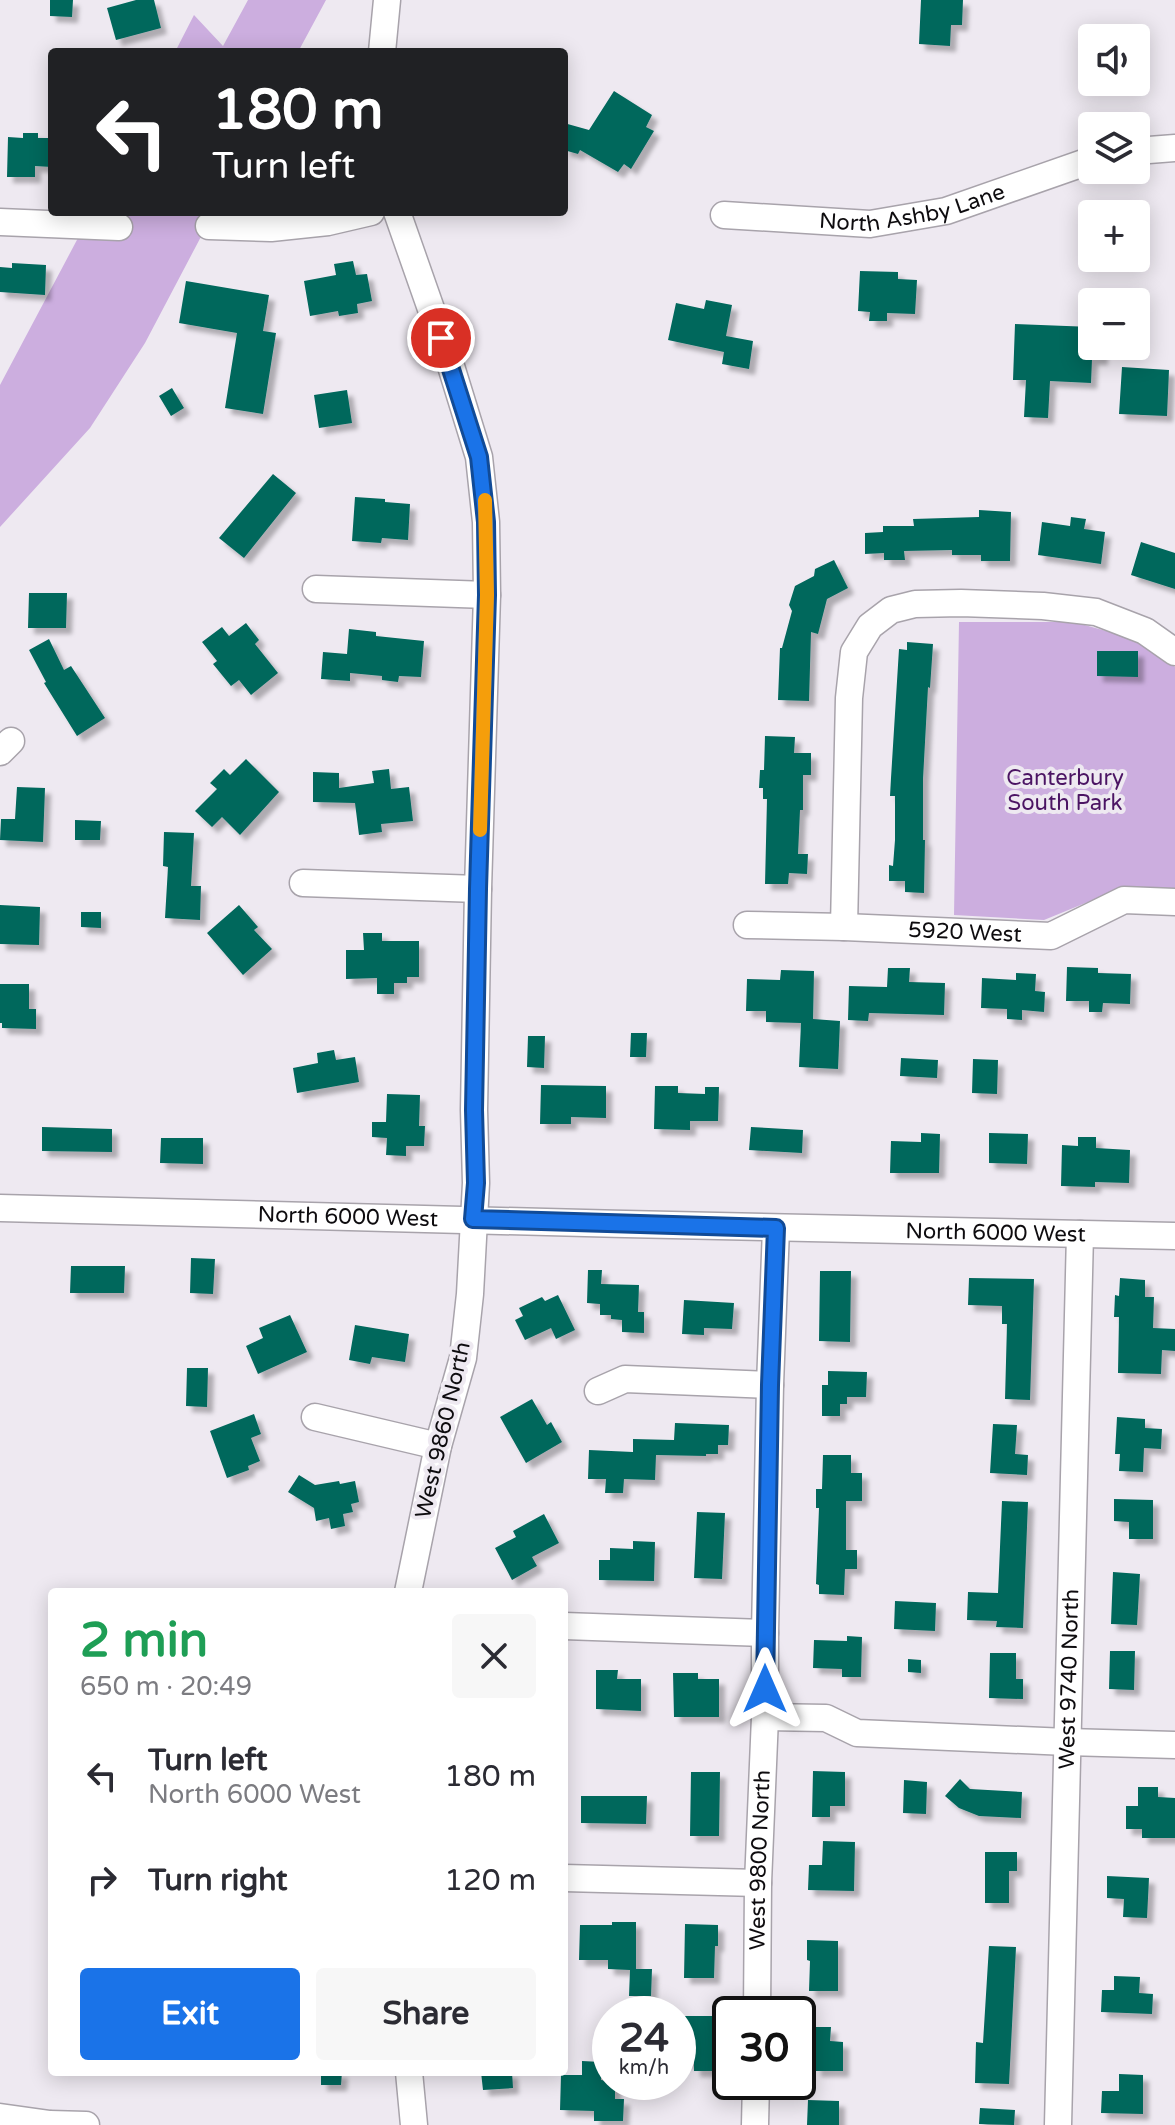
<!DOCTYPE html>
<html lang="en">
<head>
<meta charset="utf-8">
<style>
  :root { --surface:#fff; --page:#f7f7f7; --text:#2b2b33; --muted:#7c7c81; --accent:#1a73e8 }
  body { margin:0; font-family:"Varela Round",sans-serif; background:var(--page); color:var(--text); height:100vh; display:flex; flex-direction:column; font-size:30px; white-space:nowrap }
  * { box-sizing:border-box; margin:0 }
  p { font-size:26px; color:var(--muted) }
  .icon { flex:none; width:44px; height:44px; fill:none; stroke:currentColor; stroke-width:2; stroke-linecap:round; stroke-linejoin:round }
  .map { position:relative; flex:1; overflow:hidden }
  .side { position:absolute; left:48px; top:1588px; width:520px; height:488px; display:flex; flex-direction:column; background:var(--surface); border-radius:8px; box-shadow:0 4px 20px #0003 }
  .side>* { flex:none }
  .hud { position:absolute; left:48px; top:48px; width:520px; height:168px; border-radius:8px; box-shadow:0 4px 20px #0003; background:#202124; color:#fff; overflow:hidden }
  .controls { position:absolute; left:1078px; top:24px; display:grid; gap:16px }
  .controls a { display:grid; place-items:center; width:72px; height:72px; border-radius:8px; background:var(--surface); box-shadow:0 4px 20px #0003; font-size:40px }
  .speed { position:absolute; left:592px; top:1996px; display:flex; gap:16px; font-size:40px; font-weight:700; text-align:center }
  .speed>* { display:grid; place-content:center; width:104px; height:104px; border-radius:50%; background:var(--surface); box-shadow:0 4px 20px #0003; line-height:1 }
  .speed small { font-size:20px; font-weight:400 }
  .speed .limit { border:4px solid #111; border-radius:12px; background:#fff; color:#111 }
  .pin { position:absolute; display:grid; place-items:center; width:68px; height:68px; color:#fff; margin:-34px; border:4px solid #fff; border-radius:50%; box-shadow:0 2px 8px #0007 }
  .me { position:absolute; width:88px; margin:-44px; rotate:0deg; stroke-linejoin:round; filter:drop-shadow(0 0 6px #0008) }
  .turn { display:flex; align-items:center; gap:28px; height:168px; padding:0 32px; font-size:36px }
  .turn .icon { width:104px; height:104px; stroke-width:2.5 }
  .turn b { display:block; font-size:56px; line-height:68px }
  .round { display:grid; place-items:center; flex:none; width:84px; height:84px; border-radius:8px; background:var(--page) }
  .head { display:flex; align-items:center; justify-content:space-between; height:136px; padding:0 32px }
  h1 { font-size:48px; font-weight:700; line-height:60px; color:#1e9e55 }
  .primary-button { display:flex; gap:16px; margin-top:auto; padding:16px 32px }
  .primary-button a { flex:1; height:92px; border-radius:8px; background:var(--accent); color:#fff; font-size:32px; font-weight:700; line-height:92px; text-align:center }
  .primary-button a+a { background:var(--page); color:var(--text) }
  ul { padding:0; list-style:none }
  li { display:flex; align-items:center; gap:24px; height:104px; padding:0 32px }
  li div { flex:1 }
  li b { display:block; font-size:30px }
  li em { font-style:normal }
  .map>svg:first-child { display:block }
  .green { fill:#ccaedf }
  .building { fill:#00675c; filter:url(#shadow) }
  .lines { fill:none; stroke-linecap:round; stroke-linejoin:round }
  .minor-casing { stroke:#a8a3ab; stroke-width:29 }
  .minor { stroke:#fff; stroke-width:26 }
  .route-casing { stroke:#114b97; stroke-width:20 }
  .route { stroke:#1a73e8; stroke-width:14 }
  .slow { stroke:#f59e0b; stroke-width:14 }
  .labels { text-anchor:middle; dominant-baseline:central; stroke-width:8; stroke-linejoin:round; paint-order:stroke }
  .street-label { font-size:22px; fill:#0e0c0f; stroke:#eee9f1 }
  .park-label { font-size:22px; fill:#4b1463; stroke:#eee9f1 }
</style>
</head>
<body>
<div class="map">
<svg width="1175" height="2125" viewBox="0 0 1175 2125">
  <defs>
    <filter id="shadow"><feDropShadow dx="6" dy="6" stdDeviation="2" flood-color="#0004"/></filter>
  </defs>
  <rect width="100%" height="100%" fill="#eee9f1"/>
  <path class="green" d="M248,0H326L298,52H175L194,15L223,46Z
    M122,212H214L145,343L90,428L0,527V385L78,238L116,239Z
    M959,622H1074L1124,636L1161,654L1175,667V889L1122,888L1044,920L954,915Z"/>
  <path class="building" d="M50,0H73L72,17L50,16Z
    M136,0H154L161,28L116,40L107,8Z
    M921,0H963L962,25H951L950,46L919,44Z
    M614,91L652,115L646,127L654,131L631,169L624,164L618,172L580,150L578,154L564,150V123L589,130Z
    M23,133H38V138H52V167L35,166V177H7L8,137L23,138Z
    M353,261L356,275L367,274L372,301L357,304L358,313L339,316L338,311L310,316L304,281L336,275L334,264Z
    M12,263L46,265L45,295L0,292V267L12,268Z
    M860,271L898,272V279L917,280L915,314L887,313V321H869L870,312L858,311Z
    M186,281L269,295L263,331L276,333L263,414L225,408L237,333L179,323Z
    M706,300L732,305L726,336L753,341L749,369L722,364L724,352L668,340L676,303L704,309Z
    M1015,324L1092,327V346H1102V359H1092L1091,383L1050,381L1048,418L1024,417L1026,380H1013Z
    M1122,367L1169,370L1167,416L1119,414Z
    M172,388L184,408L171,416L159,396Z
    M347,390L352,423L319,428L314,395Z
    M273,474L296,493L244,558L219,538Z
    M355,497L385,499V502L410,504L408,540L382,538L381,543L352,541Z
    M979,510L1011,512L1010,561H981V555H952V550L904,551L905,560H884V553L865,554V533L883,532V526H914L913,519L979,517Z
    M1071,517L1086,519L1084,529L1105,532L1101,564L1038,555L1042,522L1070,526Z
    M1141,542L1175,553V589L1131,575Z
    M834,560L848,588L827,599L818,634L811,632L809,701L778,700L780,648H782L792,611L789,605L795,586L814,576L815,569Z
    M29,593H67L66,628H28Z
    M246,623L259,640L255,644L278,673L251,695L239,680L231,686L213,664L217,661L202,642L222,627L229,636Z
    M349,629L376,632V636L424,641L421,677L399,676L398,682L382,680V676L350,673V681L321,679L323,652L347,654Z
    M49,639L64,670L71,666L105,718L77,736L44,683L46,682L29,650Z
    M907,642L933,644L930,688L928,687L923,779V840H925L924,893L905,892V881H889V865L893,866L895,840V796H890L891,778L899,649L907,650Z
    M1097,651H1138V677L1097,676Z
    M765,736L795,737L794,753H811V775H803V810H800L798,854H808L807,874L789,873L788,884H765L767,799H763V788H759L760,770H764Z
    M246,759L279,792L240,835L222,817L212,827L195,811L217,789L210,783L224,769L230,775Z
    M389,769L391,789L409,787L413,821L381,824L382,832L359,835L355,803L313,802V772L339,773V788L374,783L372,771Z
    M17,787L45,788L43,842L0,840L1,819H15Z
    M75,820L101,821L100,840H75Z
    M164,832L194,833L191,886H201L200,920L165,918L168,867L163,866Z
    M0,905L40,907L39,945L0,944Z
    M239,905L258,927L254,930L272,949L243,975L207,933Z
    M81,912H101V928L81,927Z
    M363,933H382V941H419V977H407V983H394V994H377V978L346,979V950H364Z
    M1067,967L1098,968V973L1131,974L1130,1004L1103,1003L1102,1012H1089V1001H1066Z
    M888,968H910L909,982L945,983L944,1015L869,1013L868,1021L848,1020L849,986L887,987Z
    M781,970L814,971L813,1019L840,1021L838,1069L799,1067L801,1023L766,1022V1011H746L747,979L780,980Z
    M1016,973L1036,974L1035,991L1045,992L1044,1012L1022,1010V1020L1007,1019V1009L981,1008L982,978L1016,980Z
    M0,984H29V1009H36V1029L2,1028V1023H0Z
    M631,1033H647L646,1057H630Z
    M528,1036H545L544,1068L527,1067Z
    M334,1050L336,1060L355,1057L359,1082L297,1093L293,1068L318,1063L317,1053Z
    M901,1058L938,1060L937,1078L900,1076Z
    M973,1059L998,1060L997,1094L972,1093Z
    M541,1085L606,1086V1118L571,1117V1124H540Z
    M655,1086H678V1093L705,1094V1087H719L718,1121H690V1130L654,1129Z
    M387,1094L420,1095L419,1126H425L424,1146H406V1156L386,1155L387,1138L372,1137V1122H386Z
    M42,1127L112,1129V1152L42,1151Z
    M751,1127L803,1130L802,1153L749,1150Z
    M921,1133L940,1134L939,1173H890L891,1141L921,1142Z
    M989,1133L1028,1134L1027,1164L989,1163Z
    M1078,1137H1096V1148L1130,1150L1129,1183L1095,1182V1187L1061,1186L1062,1145L1078,1146Z
    M161,1138H203V1164L160,1163Z
    M191,1258L215,1259L213,1294L190,1293Z
    M71,1266H125L124,1293H70Z
    M588,1270H602L601,1284L639,1285L638,1312H644V1333L622,1332V1320L611,1319V1315H600V1304L587,1303Z
    M820,1271H851L850,1342L819,1341Z
    M969,1278L1034,1279L1030,1400L1005,1399L1007,1324H1002V1306L968,1305Z
    M1120,1278L1145,1280V1297H1154L1153,1328L1175,1329V1351L1162,1350L1161,1374L1118,1373L1119,1317H1114L1115,1295L1119,1296Z
    M558,1295L575,1330L556,1339L551,1328L525,1340L515,1320L523,1316L519,1308L542,1297L545,1301Z
    M684,1300L734,1303L732,1329L704,1328V1335L682,1334Z
    M290,1315L307,1352L258,1374L246,1346L263,1338L259,1328Z
    M355,1325L409,1334L405,1362L372,1357L370,1364L349,1360Z
    M187,1368H208L207,1407L186,1406Z
    M828,1371L867,1372L866,1397H847V1404H840V1416H822V1385H828Z
    M532,1399L547,1425L551,1422L562,1442L526,1463L500,1417Z
    M254,1414L261,1434L251,1438L260,1461L248,1466L249,1470L227,1478L210,1431Z
    M1117,1417L1145,1419V1428L1162,1429L1161,1449L1144,1448L1143,1472L1119,1471L1120,1454H1115Z
    M675,1423L729,1425L728,1445H718V1454H706V1456L656,1455L655,1480L624,1479L623,1493H605L606,1479H588L589,1450L633,1452V1439L674,1440Z
    M993,1424L1017,1425L1015,1454L1028,1455L1027,1475L990,1473Z
    M823,1455H851V1473H862V1501H846V1550H857V1569H845L844,1595L819,1594V1585L816,1584L819,1508H816V1489H822Z
    M299,1475L315,1485L339,1481L340,1484L355,1481L359,1502L351,1504L353,1512L343,1514L345,1526L331,1529L329,1518L316,1521L314,1508L288,1492Z
    M1114,1499L1153,1500V1539H1129V1522L1114,1521Z
    M1002,1501L1028,1502L1023,1628L996,1627L997,1621L967,1620L968,1592L998,1593Z
    M697,1512L725,1513L722,1579L694,1578Z
    M544,1514L559,1543L532,1557L537,1566L512,1580L495,1548L516,1537L513,1531Z
    M633,1541L655,1542L654,1581L599,1580V1560H610V1548L633,1549Z
    M1113,1572L1140,1574L1137,1625L1111,1624Z
    M895,1601L936,1603L935,1631L894,1629Z
    M847,1636L862,1637L861,1677H842V1669L813,1668L814,1640L847,1641Z
    M1110,1651H1135L1134,1690L1109,1689Z
    M990,1653H1016V1679H1023V1699L989,1698Z
    M908,1659L921,1660V1673L908,1672Z
    M596,1670H618L617,1679H641V1711L596,1709Z
    M673,1673H698V1679H719V1717H674Z
    M813,1771L845,1772V1806H830V1817H812Z
    M691,1772H720L719,1836H690Z
    M960,1779L970,1789L1022,1792L1021,1818L979,1816L959,1808L945,1796Z
    M904,1780L927,1782L926,1814L903,1813Z
    M1138,1787H1158V1797L1175,1798V1838H1142V1829H1126V1806H1138Z
    M581,1796H647L646,1824L581,1823Z
    M823,1841L855,1842L854,1891L808,1890L809,1865H822Z
    M985,1852H1017V1871H1009V1903H985Z
    M1107,1876L1149,1878L1147,1918L1123,1917L1124,1899L1107,1898Z
    M612,1922H636V1969H652L651,1996H629L630,1970L608,1969V1960H579L580,1925H612Z
    M685,1924L718,1925V1946H715L714,1978H684Z
    M807,1940L838,1941V1991H809L810,1961L807,1960Z
    M989,1946L1016,1947L1009,2084L975,2083L976,2042L983,2043Z
    M1114,1976L1140,1977L1139,1993L1153,1994L1152,2014L1101,2012L1102,1990H1114Z
    M678,2016H715L714,2071H694V2062H683V2039H678Z
    M804,2027H831L830,2041L843,2042V2071H815V2051H803Z
    M582,2061L601,2062V2080L615,2082V2099H624L623,2121H594V2111L560,2110L561,2075H582Z
    M321,2072H342L341,2085H321Z
    M481,2072H512L513,2088L483,2090Z
    M1119,2074L1143,2075V2114L1101,2113L1102,2091H1119Z
    M808,2100L839,2101V2125H807Z
    M980,2108L1015,2110L1014,2125L979,2124Z"/>
  <g class="lines">
    <defs>
      <g id="minor">
        <path d="M382,52L387,0"/>
        <path d="M1136,151L1175,148"/>
        <path d="M397,212L450,363L479,457L486,522L487,595L478,889L474,1110L476,1183L470,1294L463,1358L438,1446L408,1592"/>
        <path id="s1" d="M724,215L870,224L946,211L1092,160"/>
        <path d="M0,222L119,227"/>
        <path d="M209,226L271,228L328,222L371,212"/>
        <path d="M316,589L487,595"/>
        <path d="M0,752L11,741"/>
        <path d="M303,883L478,889"/>
        <path id="s2" d="M747,925L844,927L1051,936L1124,900L1175,902"/>
        <path d="M844,927L849,698L854,652L870,626L891,610L915,604L961,603L1043,606L1096,612L1145,631L1175,652"/>
        <path id="s3" d="M0,1208C392,1217 783,1230 1175,1236"/>
        <path d="M598,1391L625,1379L770,1385"/>
        <path d="M315,1417L438,1446"/>
        <path d="M564,1626L765,1633"/>
        <path d="M765,1717L826,1718L857,1733L1067,1742L1175,1745"/>
        <path d="M564,1878L758,1883"/>
        <path id="s4" d="M757,2014L758,1883L765,1717V1633L770,1385L776,1228"/>
        <path d="M409,2072L414,2125"/>
        <path d="M0,2117L50,2124L86,2125"/>
        <path d="M755,2125L756,2082"/>
        <path id="s5" d="M1058,2125L1080,1234"/>
      </g>
    </defs>
    <use href="#minor" class="minor-casing"/>
    <use href="#minor" class="minor"/>
  </g>
  <g class="lines">
    <defs>
      <path id="route" d="M441,338L479,457L486,522L487,595L478,889L474,1110L476,1183L473,1219L776,1228L770,1385L765,1689"/>
    </defs>
    <use href="#route" class="route-casing"/>
    <use href="#route" class="route"/>
    <path class="slow" d="M480,830L487,595L485,500"/>
  </g>
  <g class="labels">
    <g class="street-label">
      <text stroke="none"><textPath href="#s1" startOffset="190">North Ashby Lane</textPath></text>
      <text stroke="none"><textPath href="#s2" startOffset="218">5920 West</textPath></text>
      <text stroke="none"><textPath href="#s3" startOffset="348">North 6000 West</textPath></text>
      <text stroke="none"><textPath href="#s3" startOffset="996">North 6000 West</textPath></text>
      <text transform="translate(443 1430) rotate(-77)">West 9860 North</text>
      <text stroke="none"><textPath href="#s5" startOffset="446">West 9740 North</textPath></text>
      <text stroke="none"><textPath href="#s4" startOffset="154">West 9800 North</textPath></text>
    </g>
    <g class="park-label">
      <text x="1065" y="778">Canterbury<tspan x="1065" dy="25">South Park</tspan></text>
    </g>
  </g>
</svg>
<div class="controls">
<a><svg class="icon" aria-label="sound" viewBox="0 0 24 24"><path d="M4 9h4l5-4v14l-5-4H4zM17 9q2 3 0 6"/></svg></a>
<a><svg class="icon" aria-label="layers" viewBox="0 0 24 24"><path d="M12 4l9 5-9 5-9-5zM3 14l9 5 9-5"/></svg></a>
<a>+</a>
<a>−</a>
</div>
<div class="speed"><div>24<small>km/h</small></div><div class="limit">30</div></div>
<div class="pin" style="left:441px;top:338px;background:#d93025"><svg class="icon" aria-label="arrive" viewBox="0 0 24 24"><path d="M6 21V4h12l-3 4 3 4H6"/></svg></div>
<svg class="me" style="left:765px;top:1689px" viewBox="-20 -20 40 40"><path d="M0-17L14 15 0 8-14 15z" fill="#1a73e8" stroke="#fff" stroke-width="4"/></svg>
<div class="hud">
<div class="turn"><svg class="icon" aria-label="left" viewBox="0 0 24 24"><path d="M17 20v-9H6M10 6l-5 5 5 5"/></svg><div><b>180 m</b>Turn left</div></div>
</div>
<section class="side">
<div class="head"><div><h1>2 min</h1><p>650 m · 20:49</p></div><a class="round"><svg class="icon" aria-label="close" viewBox="0 0 24 24"><path d="M6 6l12 12M18 6L6 18"/></svg></a></div>
<ul>
<li><svg class="icon" aria-label="left" viewBox="0 0 24 24"><path d="M17 20v-9H6M10 6l-5 5 5 5"/></svg><div><b>Turn left</b><p>North 6000 West</p></div><em>180 m</em></li>
<li><svg class="icon" aria-label="right" viewBox="0 0 24 24"><path d="M7 20v-9h11M14 6l5 5-5 5"/></svg><div><b>Turn right</b></div><em>120 m</em></li>
</ul>
<div class="primary-button"><a>Exit</a><a>Share</a></div>
</section>
</div>
</body>
</html>
